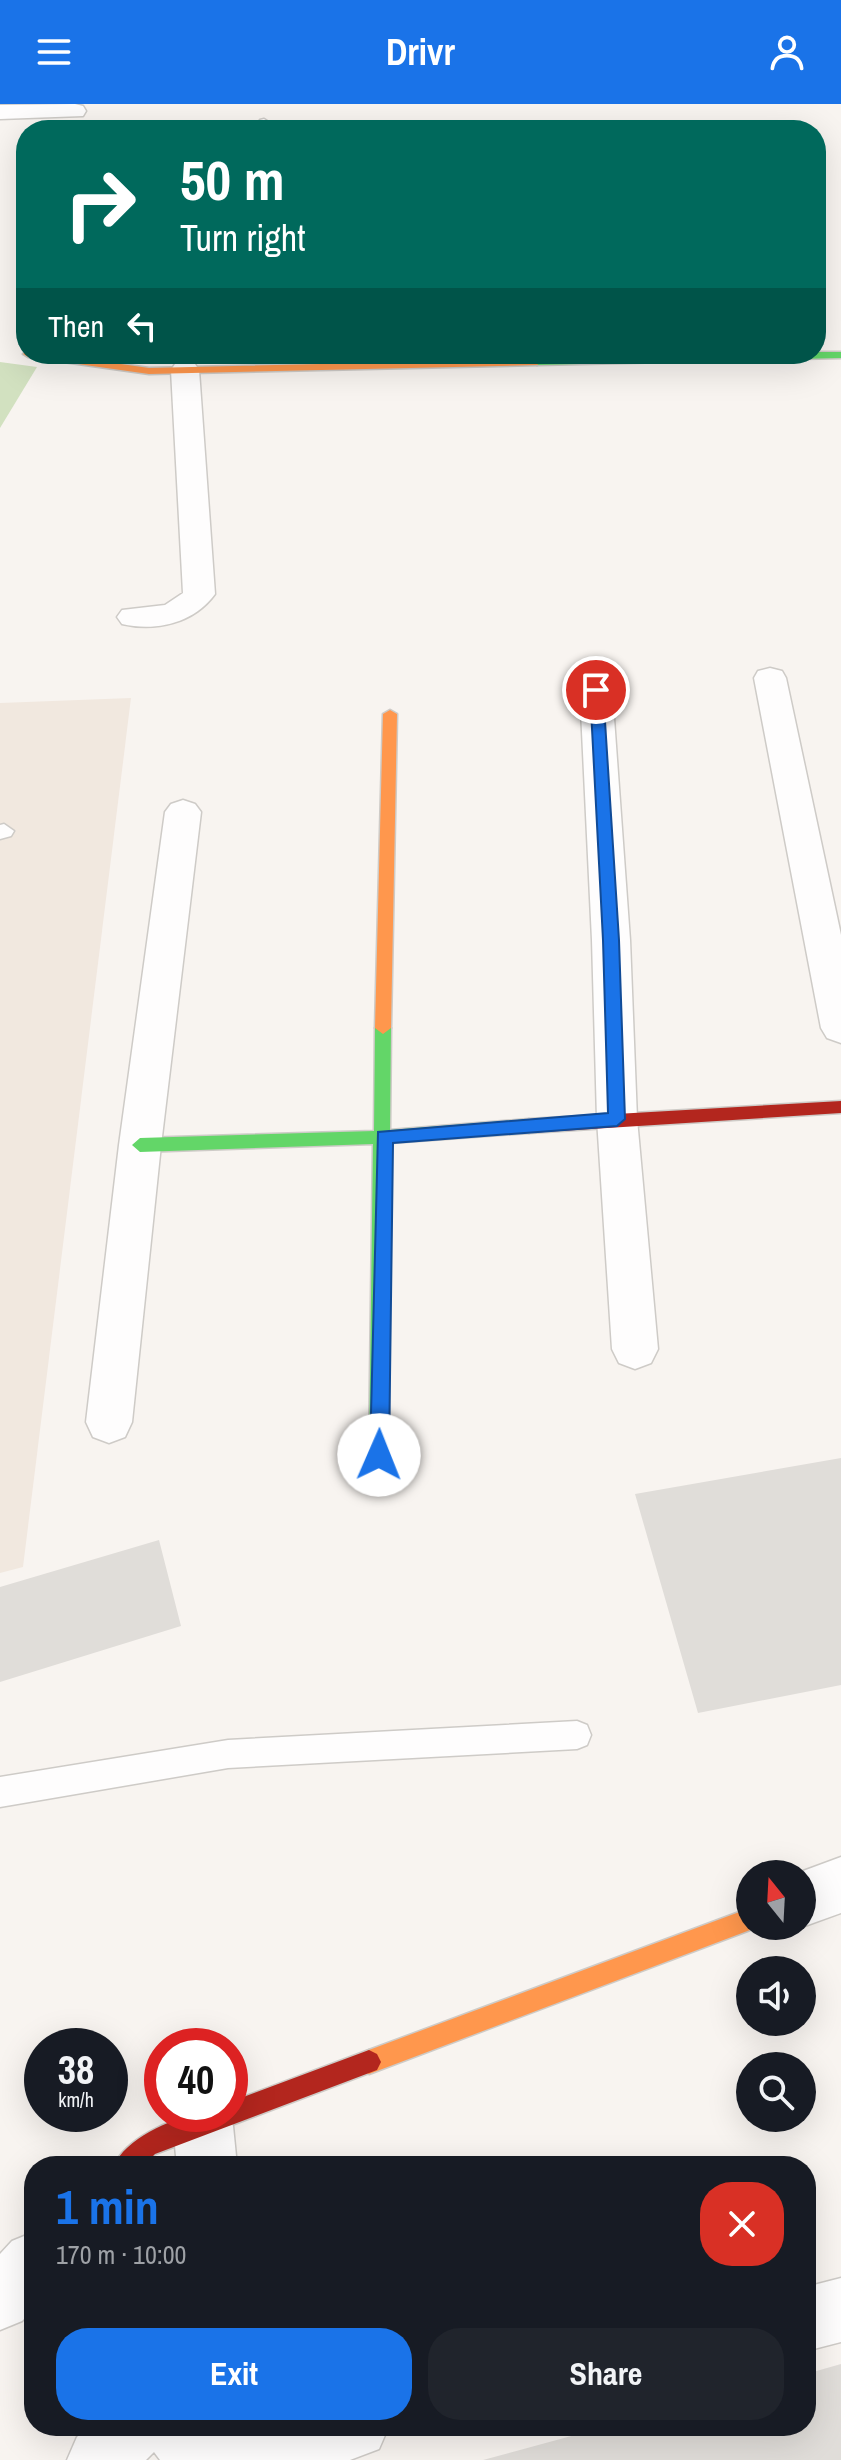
<!DOCTYPE html>
<html lang="en">
<head>
<meta charset="utf-8">
<style>
  :root { --surface:#171b24; --page:#20242c; --text:#f1f3f6; --muted:#9ea1a6; --accent:#1a73e8 }
  body { margin:0; font-family:"Archivo Narrow",sans-serif; background:var(--page); color:var(--text); height:100vh; display:flex; flex-direction:column; font-size:30px; white-space:nowrap }
  * { box-sizing:border-box; margin:0 }
  p { font-size:26px; color:var(--muted) }
  .icon { flex:none; width:44px; height:44px; fill:none; stroke:currentColor; stroke-width:2; stroke-linecap:round; stroke-linejoin:round }
  .map { position:relative; flex:1; overflow:hidden }
  .drawer { position:absolute; left:24px; top:2052px; width:792px; height:280px; display:flex; flex-direction:column; background:var(--surface); border-radius:32px; box-shadow:0 8px 32px #0002 }
  .drawer>* { flex:none }
  .guide { position:absolute; left:16px; top:16px; width:810px; height:244px; border-radius:32px; box-shadow:0 8px 32px #0002; background:#00695c; color:#fff; overflow:hidden }
  .needle { width:52px; rotate:342deg }
  .buttons { position:absolute; left:736px; top:1756px; display:grid; gap:16px }
  .buttons a { display:grid; place-items:center; width:80px; height:80px; border-radius:50%; background:var(--surface); box-shadow:0 8px 32px #0002; font-size:40px }
  .speed { position:absolute; left:24px; top:1924px; display:flex; gap:16px; font-size:40px; font-weight:700; text-align:center }
  .speed>* { display:grid; place-content:center; width:104px; height:104px; border-radius:50%; background:var(--surface); box-shadow:0 8px 32px #0002; line-height:1 }
  .speed small { font-size:20px; font-weight:400 }
  .speed .limit { border:12px solid #d22; background:#fff; color:#111 }
  .pin { position:absolute; display:grid; place-items:center; width:68px; height:68px; color:#fff; margin:-34px; border:4px solid #fff; border-radius:50%; box-shadow:0 2px 8px #0007 }
  .me { position:absolute; width:88px; margin:-44px; rotate:1deg; stroke-linejoin:round; filter:drop-shadow(0 0 6px #0008) }
  .turn { display:flex; align-items:center; gap:28px; height:168px; padding:0 32px; font-size:36px }
  .turn .icon { width:104px; height:104px; stroke-width:2.5 }
  .turn b { display:block; font-size:56px; line-height:68px }
  .then { display:flex; align-items:center; height:76px; padding:0 32px; background:#0003; gap:16px; font-size:30px }
  .round { display:grid; place-items:center; flex:none; width:84px; height:84px; border-radius:32px; background:var(--page) }
  .overview { display:flex; align-items:center; justify-content:space-between; height:136px; padding:0 32px }
  h1 { font-size:48px; font-weight:700; line-height:60px; color:var(--accent) }
  .action { display:flex; gap:16px; margin-top:auto; padding:16px 32px }
  .action a { flex:1; height:92px; border-radius:32px; background:var(--accent); color:#fff; font-size:32px; font-weight:700; line-height:92px; text-align:center }
  .action a+a { background:var(--page); color:var(--text) }
  header { display:flex; justify-content:space-between; align-items:center; height:104px; padding:0 32px; background:var(--accent); color:#fff; font-size:36px; font-weight:700 }
  .map>svg:first-child { display:block }
  .built { fill:#f1e8df }
  .green { fill:#d2e1c0 }
  .building { fill:#e0ddd9 }
  .lines { fill:none; stroke-linecap:round; stroke-linejoin:round }
  .lane-casing { stroke:#cecbc7; stroke-width:3 }
  .street-casing { stroke:#cecbc7; stroke-width:3 }
  .fast-casing { stroke:#cecbc7; stroke-width:3 }
  .slow-casing { stroke:#cecbc7; stroke-width:3 }
  .jam-casing { stroke:#cecbc7; stroke-width:3 }
  .lane { fill:#fefdfd; fill-rule:evenodd }
  .street { fill:#fefdfd; fill-rule:evenodd }
  .fast { fill:#63d668; fill-rule:evenodd }
  .slow { fill:#ff974d; fill-rule:evenodd }
  .jam { fill:#b3261e; fill-rule:evenodd }
  .route { fill:#1a73e8; stroke:#114b97; stroke-width:2 }
</style>
</head>
<body>
<header><svg class="icon" aria-label="menu" viewBox="0 0 24 24"><path d="M4 6h16M4 12h16M4 18h16"/></svg>Drivr<svg class="icon" aria-label="person" viewBox="0 0 24 24"><circle cx="12" cy="8" r="4"/><path d="M4 21q1-7 8-7t8 7"/></svg></header>
<div class="map">
<svg width="841" height="2356" viewBox="0 0 841 2356">
  <rect width="100%" height="100%" fill="#f8f4f0"/>
  <path class="built" d="M131,594L23,1463L0,1469V599Z"/>
  <path class="green" d="M0,258L37,263L0,324Z"/>
  <path class="building" d="M841,1354V1581L698,1609L635,1390Z
    M159,1436L181,1522L0,1578V1483Z
    M841,2260V2356H483L608,2322H806V2270Z"/>
  <g class="lines">
    <defs>
      <path id="lane" d="M264,15L270,19L267,26H255L260,16Z
        M4,720L14,727L11,732L0,735V721Z
        M577,1617L587,1621L591,1631L587,1641L577,1645L228,1664L0,1703V1673L228,1636Z"/>
      <path id="street" d="M75,0L83,2L86,7L83,12L0,15V1Z
        M185,258L195,260L199,266L215,490C194,519 156,528 122,520L117,513L122,506L165,501L183,489L171,266L175,260Z
        M770,564L782,567L786,574L841,831V939L827,934L821,924L754,574L758,567Z
        M596,576L608,579L612,586L630,836L637,1015L658,1245L651,1259L635,1265L619,1259L612,1245L597,1015L592,836L580,586L584,579Z
        M183,696L195,700L201,708L161,1041L132,1318L125,1333L109,1339L93,1333L86,1318L119,1041L165,708L171,700Z
        M841,1753V1809L802,1823L800,1822L802,1770H795Z
        M178,2010H228L233,2022L237,2062H177L173,2022Z
        M34,2128V2205L22,2217L0,2226V2150L12,2137Z
        M841,2174V2238L806,2247V2183Z
        M88,2322H389L379,2345L350,2356H160L154,2348L146,2356H67L77,2333Z"/>
      <path id="fast" d="M816,248H841V254L537,261L532,258L537,255Z
        M383,918L391,924L390,1026L529,1015L537,1022L529,1029L390,1039L389,1351L386,1357L379,1360L372,1357L369,1351L373,1040L140,1048L132,1041L140,1034L374,1027L375,924Z"/>
      <path id="slow" d="M26,247V250H51L149,264L537,255L542,258L537,261L149,270L28,253L23,250Z
        M390,606L397,610L391,924L383,930L375,924L383,610Z
        M750,1804V1822H759L750,1826L369,1970L361,1966L357,1958L361,1950L369,1946Z"/>
      <path id="jam" d="M841,997V1009L529,1029L521,1022L529,1015Z
        M369,1946L377,1950L381,1958L377,1966L155,2050L143,2062H114C125,2035 170,2015 198,2010C208,2008 220,2010 230,2010V1998Z"/>
    </defs>
    <use href="#lane" class="lane-casing"/>
    <use href="#street" class="street-casing"/>
    <use href="#fast" class="fast-casing"/>
    <use href="#slow" class="slow-casing"/>
    <use href="#jam" class="jam-casing"/>
    <use href="#lane" class="lane"/>
    <use href="#street" class="street"/>
    <use href="#fast" class="fast"/>
    <use href="#slow" class="slow"/>
    <use href="#jam" class="jam"/>
  </g>
  <path class="route" d="M596,582L603,586L619,836L625,1015L617,1022L393,1039L389,1351L386,1357L379,1359L372,1357L370,1351L378,1028L608,1009L603,836L590,586Z"/>
</svg>
<div class="buttons">
<a><svg class="needle" viewBox="-14 -14 28 28"><path d="M0-13l5 13h-10z" fill="#e53935"/><path d="M0 13l5-13h-10z" fill="#9ea1a6"/></svg></a>
<a><svg class="icon" aria-label="sound" viewBox="0 0 24 24"><path d="M4 9h4l5-4v14l-5-4H4zM17 9q2 3 0 6"/></svg></a>
<a><svg class="icon" aria-label="search" viewBox="0 0 24 24"><circle cx="10" cy="10" r="6"/><path d="M15 15l6 6"/></svg></a>
</div>
<div class="speed"><div>38<small>km/h</small></div><div class="limit">40</div></div>
<div class="pin" style="left:596px;top:586px;background:#d93025"><svg class="icon" aria-label="arrive" viewBox="0 0 24 24"><path d="M6 21V4h12l-3 4 3 4H6"/></svg></div>
<svg class="me" style="left:379px;top:1351px" viewBox="-20 -20 40 40"><circle r="19" fill="#fff"/><path d="M0-13L10 11 0 6-10 11z" fill="#1a73e8"/></svg>
<div class="guide">
<div class="turn"><svg class="icon" aria-label="right" viewBox="0 0 24 24"><path d="M7 20v-9h11M14 6l5 5-5 5"/></svg><div><b>50 m</b>Turn right</div></div>
<div class="then">Then<svg class="icon" aria-label="left" viewBox="0 0 24 24"><path d="M17 20v-9H6M10 6l-5 5 5 5"/></svg></div>
</div>
<section class="drawer">
<div class="overview"><div><h1>1 min</h1><p>170 m · 10:00</p></div><a class="round" style="background:#d93025;color:#fff"><svg class="icon" aria-label="close" viewBox="0 0 24 24"><path d="M6 6l12 12M18 6L6 18"/></svg></a></div>
<div class="action"><a>Exit</a><a>Share</a></div>
</section>
</div>
</body>
</html>
